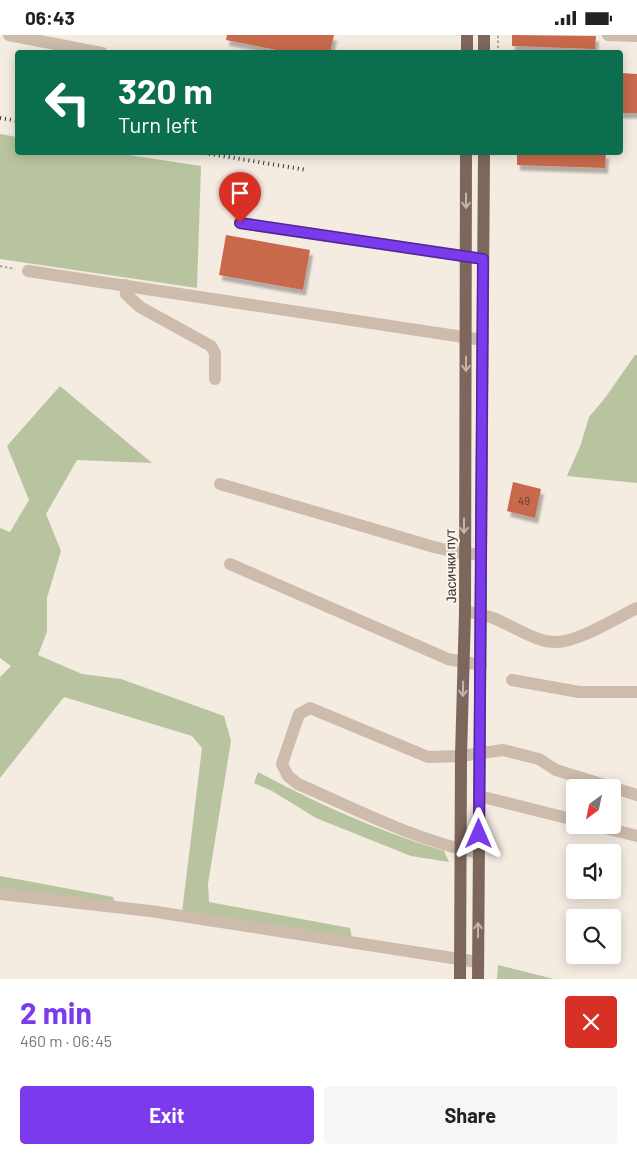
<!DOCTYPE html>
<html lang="en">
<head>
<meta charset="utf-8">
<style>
  :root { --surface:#fff; --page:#f6f6f6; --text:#222; --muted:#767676; --accent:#7c3aed }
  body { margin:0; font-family:Barlow,sans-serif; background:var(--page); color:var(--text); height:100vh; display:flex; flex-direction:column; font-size:19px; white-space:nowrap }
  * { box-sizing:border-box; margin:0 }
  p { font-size:16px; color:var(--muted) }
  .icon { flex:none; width:28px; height:28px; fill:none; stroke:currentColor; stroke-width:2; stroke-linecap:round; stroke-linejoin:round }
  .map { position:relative; height:944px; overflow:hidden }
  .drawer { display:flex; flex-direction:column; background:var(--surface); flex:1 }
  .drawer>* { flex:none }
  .guide { position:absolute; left:15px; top:15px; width:608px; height:105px; border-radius:5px; box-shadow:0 2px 12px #0003; background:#0b6e4f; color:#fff; overflow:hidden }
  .needle { width:32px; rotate:213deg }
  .buttons { position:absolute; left:566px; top:744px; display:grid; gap:10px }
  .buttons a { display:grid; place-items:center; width:55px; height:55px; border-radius:5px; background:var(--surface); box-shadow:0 2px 12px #0003; font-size:25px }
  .pin { position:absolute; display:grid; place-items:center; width:42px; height:42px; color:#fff; margin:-51px -21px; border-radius:50% 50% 50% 0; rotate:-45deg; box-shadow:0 0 5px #0007 }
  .pin .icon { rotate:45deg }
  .me { position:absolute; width:55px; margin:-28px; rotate:0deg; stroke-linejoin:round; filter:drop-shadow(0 0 4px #0008) }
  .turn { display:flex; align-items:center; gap:18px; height:105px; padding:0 20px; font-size:22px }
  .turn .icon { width:65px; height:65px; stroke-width:2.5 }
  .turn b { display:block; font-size:35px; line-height:42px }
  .round { display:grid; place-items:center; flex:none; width:52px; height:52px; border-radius:5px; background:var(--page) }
  .overview { display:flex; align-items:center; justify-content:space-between; height:85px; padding:0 20px }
  h1 { font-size:30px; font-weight:700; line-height:38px; color:var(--accent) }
  .cta { display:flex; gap:10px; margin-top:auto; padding:10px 20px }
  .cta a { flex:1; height:58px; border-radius:5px; background:var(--accent); color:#fff; font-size:20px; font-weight:700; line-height:58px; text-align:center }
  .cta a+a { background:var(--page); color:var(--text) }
  .status { display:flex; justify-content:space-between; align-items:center; height:35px; padding:0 25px; background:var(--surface); direction:ltr }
  .status svg { height:14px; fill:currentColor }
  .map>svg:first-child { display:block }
  .green { fill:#b8c4a0 }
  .building { fill:#c8694b; filter:url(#shadow) }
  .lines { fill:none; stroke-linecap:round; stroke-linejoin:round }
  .path { stroke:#b9a596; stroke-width:2; stroke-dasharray:2.5 2.5; stroke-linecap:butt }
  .minor { stroke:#cdbbac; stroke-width:12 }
  .major { stroke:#7d675c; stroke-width:12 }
  .rail { stroke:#3b302b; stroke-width:4; stroke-dasharray:1 4; stroke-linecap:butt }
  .oneway { stroke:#c2b5ac }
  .route-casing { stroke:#51269a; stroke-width:12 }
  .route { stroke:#7c3aed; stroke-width:9 }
  .labels { text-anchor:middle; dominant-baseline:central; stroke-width:4; stroke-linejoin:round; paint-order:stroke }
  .number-label { font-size:11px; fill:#5e3e33 }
  .street-label { font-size:14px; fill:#3b302b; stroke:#fbf5ee }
</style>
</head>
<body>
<div class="status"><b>06:43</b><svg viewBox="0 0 49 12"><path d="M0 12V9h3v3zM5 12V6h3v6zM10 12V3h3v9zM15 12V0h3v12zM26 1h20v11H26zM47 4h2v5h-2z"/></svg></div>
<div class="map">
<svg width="637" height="944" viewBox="0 0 637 944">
  <defs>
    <filter id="shadow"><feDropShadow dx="3" dy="5.5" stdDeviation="1" flood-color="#0004"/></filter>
  </defs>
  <rect width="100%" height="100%" fill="#f4ebe1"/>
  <path class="green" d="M0,99L17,102L18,118H115L201,131L197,253L0,224Z
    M635,320H637V448L567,441L581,409L589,382L605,363Z
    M60,351L152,428L77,425L46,479L61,516L47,563V597L38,620L82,639L121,644L224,681L231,706L208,849L209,867L350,893L352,903L182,877L202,713L192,701L64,662L0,743V642L11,631L0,623V493L10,497L29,465L7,411Z
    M258,737C320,770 376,795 444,816L449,827L411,821L316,783L272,756L254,748Z
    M0,841L113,862L115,869L0,853Z
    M498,930L554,944H497Z"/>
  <path class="building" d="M227,0H334L330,18H292L226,5Z
    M512,0L596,1L595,14L512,11Z
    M620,38L637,39V78H620Z
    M517,118H606L605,133L517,130Z
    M226,200L310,215L303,255L219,240Z
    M513,447L541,454L535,483L507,476Z"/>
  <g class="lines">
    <path class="path" d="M498,18V0
      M0,231L15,234"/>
    <path class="minor" d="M9,0L102,18
      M608,0L637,1
      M240,188L483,224
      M28,236L483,305
      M125,250L126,259L140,272L211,311L215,318V344
      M220,449L434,512L464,519H481
      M230,529L448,624L481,630
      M465,577C501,578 527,607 556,607C579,607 616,583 637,573
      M512,645L579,657H637
      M479,761L575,785
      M593,790L637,801
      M479,818C416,806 356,774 298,749L288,741L282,729L299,679L310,673L428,722L461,721L503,715L539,724L556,735L637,760
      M0,859L150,876L478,927"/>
    <path class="major" d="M467,18V0
      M484,18V0
      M460,944L461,721L465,577L466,118
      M478,944L484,118"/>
    <path class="rail" d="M0,83L18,86
      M204,118L307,135"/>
  </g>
  <defs><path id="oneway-shaft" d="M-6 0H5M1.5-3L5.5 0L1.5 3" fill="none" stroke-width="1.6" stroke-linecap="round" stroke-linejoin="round" transform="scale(1.25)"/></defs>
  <g class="oneway">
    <use href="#oneway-shaft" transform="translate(466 166) rotate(90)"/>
    <use href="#oneway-shaft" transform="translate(466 329) rotate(90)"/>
    <use href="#oneway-shaft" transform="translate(464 491) rotate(90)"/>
    <use href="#oneway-shaft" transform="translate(463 654) rotate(91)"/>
    <use href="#oneway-shaft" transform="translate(478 895) rotate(-90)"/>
  </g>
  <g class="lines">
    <defs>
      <path id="route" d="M240,188L483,224L479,799"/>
    </defs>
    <use href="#route" class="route-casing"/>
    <use href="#route" class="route"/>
  </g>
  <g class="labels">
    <g class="number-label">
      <text x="524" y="465">49</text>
    </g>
    <g class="street-label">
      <text transform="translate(450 531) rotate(-91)">Јасички пут</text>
    </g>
  </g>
</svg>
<div class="buttons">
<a><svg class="needle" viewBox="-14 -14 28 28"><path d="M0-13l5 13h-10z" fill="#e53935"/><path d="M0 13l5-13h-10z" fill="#767676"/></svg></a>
<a><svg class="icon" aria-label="sound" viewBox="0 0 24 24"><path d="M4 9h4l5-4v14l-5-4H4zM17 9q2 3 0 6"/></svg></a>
<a><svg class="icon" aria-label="search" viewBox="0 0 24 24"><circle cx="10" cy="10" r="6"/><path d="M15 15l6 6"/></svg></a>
</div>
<div class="pin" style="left:240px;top:188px;background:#d93025"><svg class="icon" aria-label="arrive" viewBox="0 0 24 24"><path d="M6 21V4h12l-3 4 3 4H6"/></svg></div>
<svg class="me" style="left:479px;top:799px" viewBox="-20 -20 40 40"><path d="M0-17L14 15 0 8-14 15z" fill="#7c3aed" stroke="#fff" stroke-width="4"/></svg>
<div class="guide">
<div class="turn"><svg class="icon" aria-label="left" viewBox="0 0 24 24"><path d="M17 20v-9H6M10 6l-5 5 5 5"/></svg><div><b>320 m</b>Turn left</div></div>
</div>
</div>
<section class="drawer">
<div class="overview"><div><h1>2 min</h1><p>460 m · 06:45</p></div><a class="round" style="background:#d93025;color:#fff"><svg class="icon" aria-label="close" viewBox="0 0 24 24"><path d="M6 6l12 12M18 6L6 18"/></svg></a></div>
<div class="cta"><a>Exit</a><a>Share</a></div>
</section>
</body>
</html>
